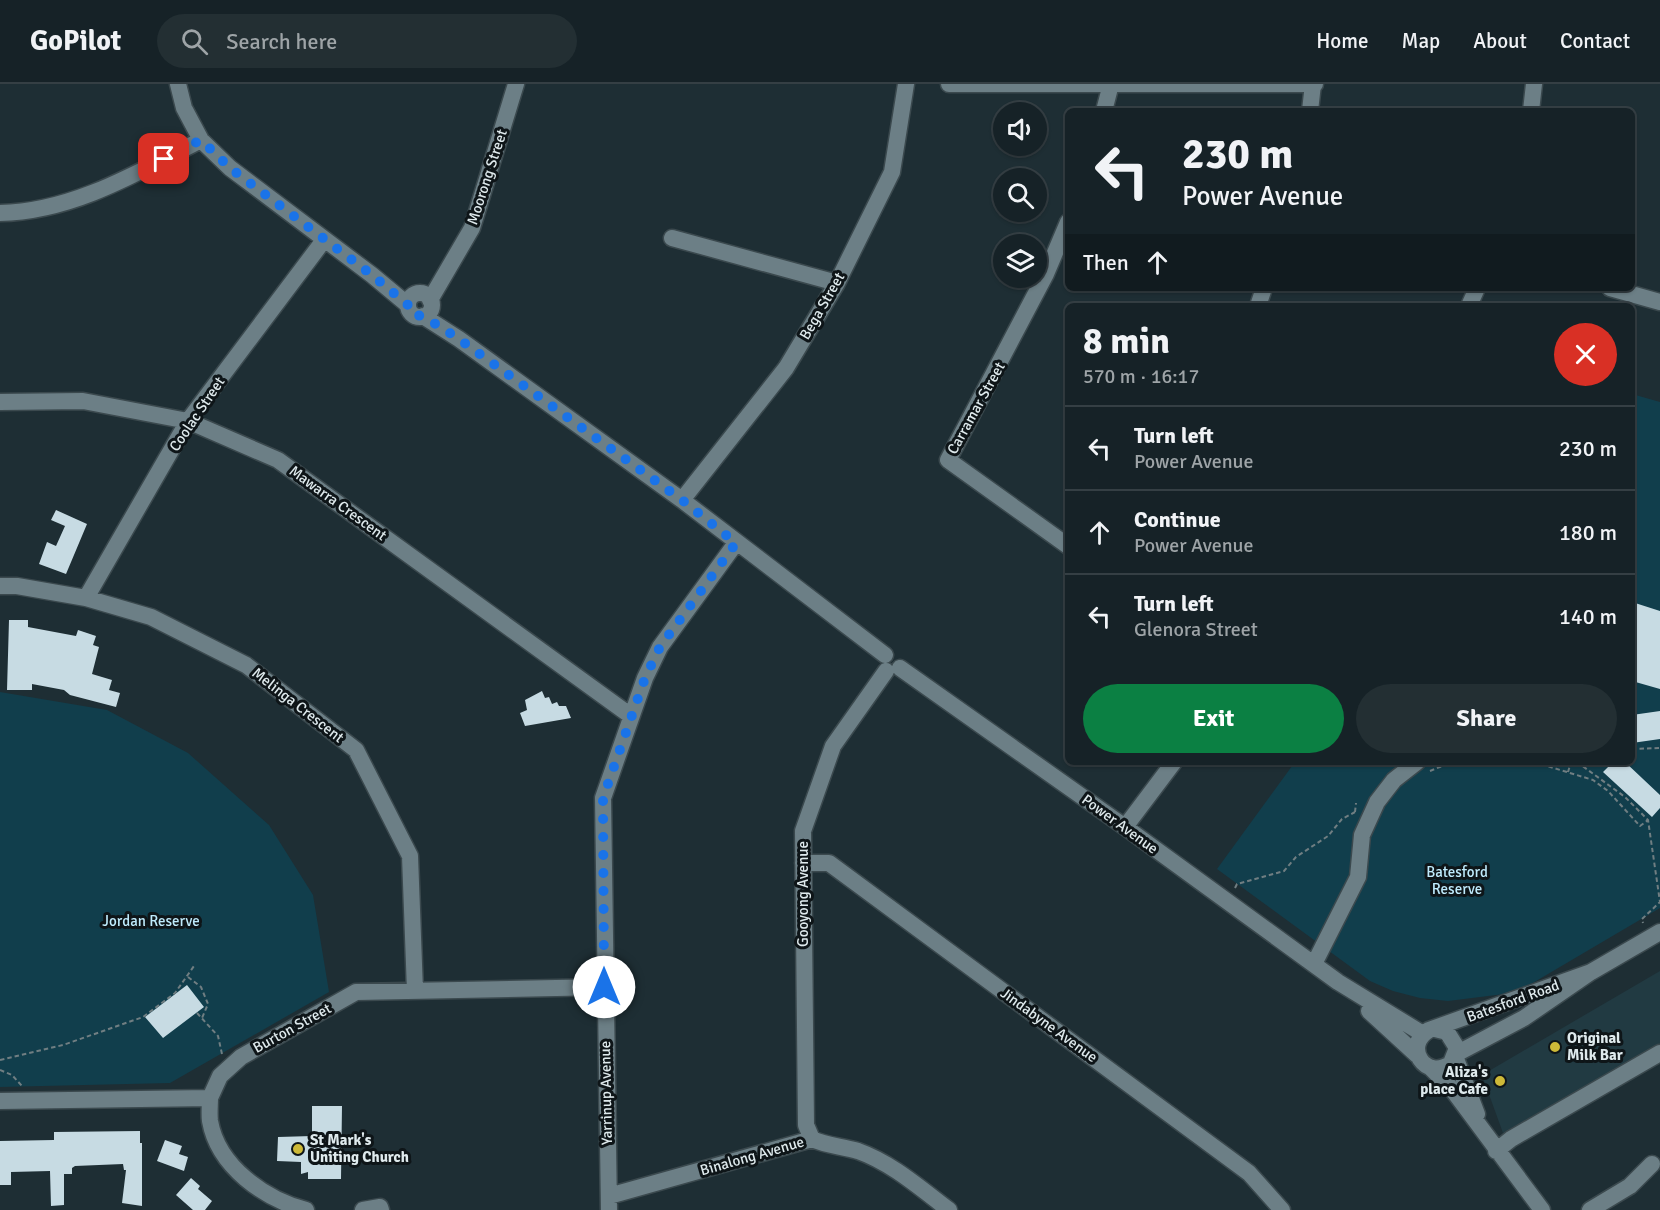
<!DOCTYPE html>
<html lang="en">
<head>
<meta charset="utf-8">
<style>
  :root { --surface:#162227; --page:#232f33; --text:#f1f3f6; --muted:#9ea4a7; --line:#353f44; --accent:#0b8043 }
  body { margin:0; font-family:Signika,sans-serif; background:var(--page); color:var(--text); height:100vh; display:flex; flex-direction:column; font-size:22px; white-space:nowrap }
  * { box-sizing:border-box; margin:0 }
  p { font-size:20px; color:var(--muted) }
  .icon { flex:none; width:33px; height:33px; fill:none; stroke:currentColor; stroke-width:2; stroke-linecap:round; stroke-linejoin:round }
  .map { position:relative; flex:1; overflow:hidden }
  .side { position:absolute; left:1065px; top:219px; width:570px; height:462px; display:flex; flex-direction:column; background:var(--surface); border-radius:9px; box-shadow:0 2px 4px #0004,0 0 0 2px var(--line) }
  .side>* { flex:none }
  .top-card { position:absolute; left:1065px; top:24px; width:570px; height:183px; border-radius:9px; box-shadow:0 2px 4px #0004,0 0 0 2px var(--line); background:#162227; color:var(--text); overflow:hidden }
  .controls { position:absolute; left:993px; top:18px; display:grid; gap:12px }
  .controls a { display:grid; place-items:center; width:54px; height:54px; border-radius:50%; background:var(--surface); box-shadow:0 2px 4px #0004,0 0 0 2px var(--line); font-size:30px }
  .pin { position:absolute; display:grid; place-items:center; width:51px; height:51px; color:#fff; margin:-26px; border-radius:12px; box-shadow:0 3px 9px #0006 }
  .me { position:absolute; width:66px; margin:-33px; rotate:0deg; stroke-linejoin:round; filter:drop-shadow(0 0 4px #0008) }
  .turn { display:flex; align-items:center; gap:21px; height:126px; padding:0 18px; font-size:27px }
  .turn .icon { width:78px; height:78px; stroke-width:2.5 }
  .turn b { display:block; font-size:42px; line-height:51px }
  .then { display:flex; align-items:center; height:57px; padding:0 18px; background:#0003; gap:12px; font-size:22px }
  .round { display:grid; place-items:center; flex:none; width:63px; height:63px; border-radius:32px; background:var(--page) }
  .summary { display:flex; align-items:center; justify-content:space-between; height:102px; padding:0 18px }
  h1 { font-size:36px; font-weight:700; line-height:45px }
  .action { display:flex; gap:12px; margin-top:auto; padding:12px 18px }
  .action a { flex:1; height:69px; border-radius:36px; background:var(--accent); color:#fff; font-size:24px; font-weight:700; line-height:69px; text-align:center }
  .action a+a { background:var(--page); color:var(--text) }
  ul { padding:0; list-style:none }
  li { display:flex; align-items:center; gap:18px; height:84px; padding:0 18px; border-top:2px solid var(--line) }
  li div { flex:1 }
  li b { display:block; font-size:22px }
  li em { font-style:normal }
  header { display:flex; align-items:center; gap:36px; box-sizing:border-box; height:84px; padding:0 30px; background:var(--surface); border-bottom:2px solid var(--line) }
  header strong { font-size:28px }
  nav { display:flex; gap:33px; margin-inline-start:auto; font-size:21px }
  .search { width:420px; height:54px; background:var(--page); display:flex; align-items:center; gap:15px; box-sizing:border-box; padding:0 21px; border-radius:33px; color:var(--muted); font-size:22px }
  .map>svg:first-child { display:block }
  .built { fill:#213a42 }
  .green { fill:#113e4c }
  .building { fill:#c7dbe3 }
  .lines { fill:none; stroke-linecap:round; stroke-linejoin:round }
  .minor-casing { stroke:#3b494e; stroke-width:19 }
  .path { stroke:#707e82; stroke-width:2; stroke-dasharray:4.5 3; stroke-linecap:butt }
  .minor { stroke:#6c7f86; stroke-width:16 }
  .route { stroke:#1a73e8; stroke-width:10; stroke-dasharray:0 18 }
  .poi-dot { fill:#cdb938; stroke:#0e1518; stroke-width:2 }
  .labels { text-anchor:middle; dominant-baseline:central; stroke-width:6; stroke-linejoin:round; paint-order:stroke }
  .street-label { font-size:15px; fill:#dfeaed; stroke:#0e1518 }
  .park-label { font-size:15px; fill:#bfebfc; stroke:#0e1518 }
  .poi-label { font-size:15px; font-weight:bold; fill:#dfeaed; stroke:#0e1518; text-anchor:start }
</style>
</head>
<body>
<header>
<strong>GoPilot</strong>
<div class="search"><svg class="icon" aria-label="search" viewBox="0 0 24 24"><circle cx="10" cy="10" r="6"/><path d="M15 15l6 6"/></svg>Search here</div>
<nav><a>Home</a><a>Map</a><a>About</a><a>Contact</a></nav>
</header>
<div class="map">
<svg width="1660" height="1126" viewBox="0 0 1660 1126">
  <rect width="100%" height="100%" fill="#1e2e34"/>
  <path class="built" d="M1660,887V960L1503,1049L1482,991Z"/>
  <path class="green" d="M1632,310L1660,318V824L1531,900L1504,910L1448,917L1420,914L1393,907L1370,897L1217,785L1295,678H1632Z
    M0,608L107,626L188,669L269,741L313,811L329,908L170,999L0,1003Z"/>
  <path class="building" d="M56,426L87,440L66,490L39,480L47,458L56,462L65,442L51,436Z
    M1632,518L1660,527V605L1632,597Z
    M9,536H28V543L76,552L78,546L96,552L93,561L99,563L92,590L112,596L109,606L120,609L116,623L70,611L64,606L32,600V606H7Z
    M542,607L545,614L549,613L552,620L557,618L559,622H566L571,634L525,642L520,629L527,626L525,616Z
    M1660,627V655L1632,659V631Z
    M1613,678H1625L1660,711V724L1652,733L1603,688Z
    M187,901L204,923L163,954L145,933Z
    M312,1022H342L341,1095H308V1088L301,1090V1078L277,1077L278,1053L312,1052Z
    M140,1047V1059H142V1122L122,1119L126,1086H124L123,1080L75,1082L72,1084V1090H64V1121L51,1122L50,1087L11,1088V1101H0V1057L54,1056V1048Z
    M165,1056L182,1062L179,1070L188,1073L184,1087L157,1077Z
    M191,1094L200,1102L198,1105L212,1117L205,1126H193L176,1111Z"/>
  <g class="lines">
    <defs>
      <path id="minor" d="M178,0L184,24L201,56L230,84L372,191L408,221
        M949,0H1315
        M1104,27L1111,0
        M1310,27L1313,0
        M1531,27L1534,0
        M0,129C72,128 139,88 201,56
        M1068,138L1046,190L948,376L1068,462
        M672,154L837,199
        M1610,204L1660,218
        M408 221a12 12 0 1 1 24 0a12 12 0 1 1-24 0Z
        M430,216L472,144L516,0
        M1258,222L1264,204
        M1469,222L1477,204
        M423,232L459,255L682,416L885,571
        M0,318L83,317L188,337L278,376L631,632
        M682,416L786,284L837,199L892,88L906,0
        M0,502H17L86,514L151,533L246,581L356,666L410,772L415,907
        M86,514L188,337L324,156
        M900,584L1125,743L1338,898L1423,950
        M1125,743L1174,678
        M803,779H829L1249,1089L1282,1126
        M1314,880L1358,793L1362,751L1377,718L1394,696L1417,678
        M1369,927L1417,971
        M1435,945L1447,948L1457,964L1451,979C1426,998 1402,962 1429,946L1591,888
        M1456,970L1524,934L1591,888L1660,848
        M1455,972L1477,1030
        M1431,984L1452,1005L1542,1126
        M210,1014C210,1021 209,1030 210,1037C218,1083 265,1115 306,1126
        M0,1017L210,1014L220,992L241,973L356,908L604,903
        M812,1055L806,1041L803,747L833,662L886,587
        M1496,1067L1511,1055L1660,969
        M609,1112L812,1055C827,1062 842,1062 858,1067C892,1079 921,1105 949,1126
        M363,1126L380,1123L381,1126
        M609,1126L603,714L645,594L660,563L736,459
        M1590,1126L1630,1102L1652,1080"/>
    </defs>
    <use href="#minor" class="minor-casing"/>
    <path class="path" d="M1632,665L1660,664
      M1534,678L1593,696L1608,707L1640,742L1648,736
      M1577,678L1625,713L1648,736L1660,818L1642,835L1643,839
      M1430,687L1452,678
      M1568,688L1571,678
      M1355,728L1356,719
      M1235,804L1237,800L1284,787L1296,773L1328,752L1342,735L1355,728
      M188,893L201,903L208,920L202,934
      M197,929L218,952L222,970
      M0,976L63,961L143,933L175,909L194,882
      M0,986L12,991L22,1002"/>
    <use href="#minor" class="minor"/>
  </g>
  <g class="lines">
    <path class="route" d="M164,75L201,56L230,84L372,191L408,221L413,231L423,232L459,255L682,416L736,459L660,563L645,594L603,714L604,903"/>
  </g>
  <g class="poi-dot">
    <circle cx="1555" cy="963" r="6"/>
    <circle cx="1500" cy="997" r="6"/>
    <circle cx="298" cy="1065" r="6"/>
  </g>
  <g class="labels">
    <g class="street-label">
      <text transform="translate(487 93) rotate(-72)">Moorong Street</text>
      <text transform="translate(822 222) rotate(-60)">Bega Street</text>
      <text transform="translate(976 324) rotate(-61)">Carramar Street</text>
      <text transform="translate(197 330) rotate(-56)">Coolac Street</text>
      <text transform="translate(338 419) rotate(36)">Mawarra Crescent</text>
      <text transform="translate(298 621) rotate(38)">Melinga Crescent</text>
      <text transform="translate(1120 740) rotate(36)">Power Avenue</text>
      <text transform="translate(803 810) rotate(-90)">Gooyong Avenue</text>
      <text transform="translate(1513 917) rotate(-20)">Batesford Road</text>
      <text transform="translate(1049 941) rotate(36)">Jindabyne Avenue</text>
      <text transform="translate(292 944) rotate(-29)">Burton Street</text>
      <text transform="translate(606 1009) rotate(-91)">Yarrinup Avenue</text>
      <text transform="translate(752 1072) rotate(-16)">Binalong Avenue</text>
    </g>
    <g class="park-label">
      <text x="1457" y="788">Batesford<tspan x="1457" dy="17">Reserve</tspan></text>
      <text x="151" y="837">Jordan Reserve</text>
    </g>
    <g class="poi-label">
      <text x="1567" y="954">Original<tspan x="1567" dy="17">Milk Bar</tspan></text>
      <text x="1488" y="988" text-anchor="end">Aliza's<tspan x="1488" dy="17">place Cafe</tspan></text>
      <text x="310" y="1056">St Mark's<tspan x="310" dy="17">Uniting Church</tspan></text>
    </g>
  </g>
</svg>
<div class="controls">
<a><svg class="icon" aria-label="sound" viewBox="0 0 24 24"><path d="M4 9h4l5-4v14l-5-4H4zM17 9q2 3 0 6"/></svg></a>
<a><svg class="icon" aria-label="search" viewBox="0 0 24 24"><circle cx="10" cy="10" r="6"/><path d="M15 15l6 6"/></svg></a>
<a><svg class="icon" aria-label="layers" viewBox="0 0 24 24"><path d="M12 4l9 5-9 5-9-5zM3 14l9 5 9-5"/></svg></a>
</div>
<div class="pin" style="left:164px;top:75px;background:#d93025"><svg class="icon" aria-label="arrive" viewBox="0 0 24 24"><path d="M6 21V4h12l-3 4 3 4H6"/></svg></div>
<svg class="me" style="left:604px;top:903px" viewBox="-20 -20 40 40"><circle r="19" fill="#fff"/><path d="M0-13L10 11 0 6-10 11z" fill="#1a73e8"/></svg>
<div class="top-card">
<div class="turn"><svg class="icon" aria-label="left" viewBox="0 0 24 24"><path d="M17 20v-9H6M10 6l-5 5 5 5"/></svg><div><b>230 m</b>Power Avenue</div></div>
<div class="then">Then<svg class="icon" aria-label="ahead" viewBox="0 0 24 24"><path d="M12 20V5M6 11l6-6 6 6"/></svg></div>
</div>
<section class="side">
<div class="summary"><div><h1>8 min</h1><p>570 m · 16:17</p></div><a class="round" style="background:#d93025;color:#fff"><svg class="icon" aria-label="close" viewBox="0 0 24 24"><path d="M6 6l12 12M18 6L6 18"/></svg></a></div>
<ul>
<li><svg class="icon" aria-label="left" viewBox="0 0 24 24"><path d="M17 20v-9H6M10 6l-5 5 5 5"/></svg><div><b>Turn left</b><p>Power Avenue</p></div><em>230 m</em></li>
<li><svg class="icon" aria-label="ahead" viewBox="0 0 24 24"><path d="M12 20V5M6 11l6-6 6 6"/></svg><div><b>Continue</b><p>Power Avenue</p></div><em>180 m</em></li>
<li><svg class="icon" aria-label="left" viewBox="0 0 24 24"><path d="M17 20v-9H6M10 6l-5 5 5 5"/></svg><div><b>Turn left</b><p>Glenora Street</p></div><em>140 m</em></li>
</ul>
<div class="action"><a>Exit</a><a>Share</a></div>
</section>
</div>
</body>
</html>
